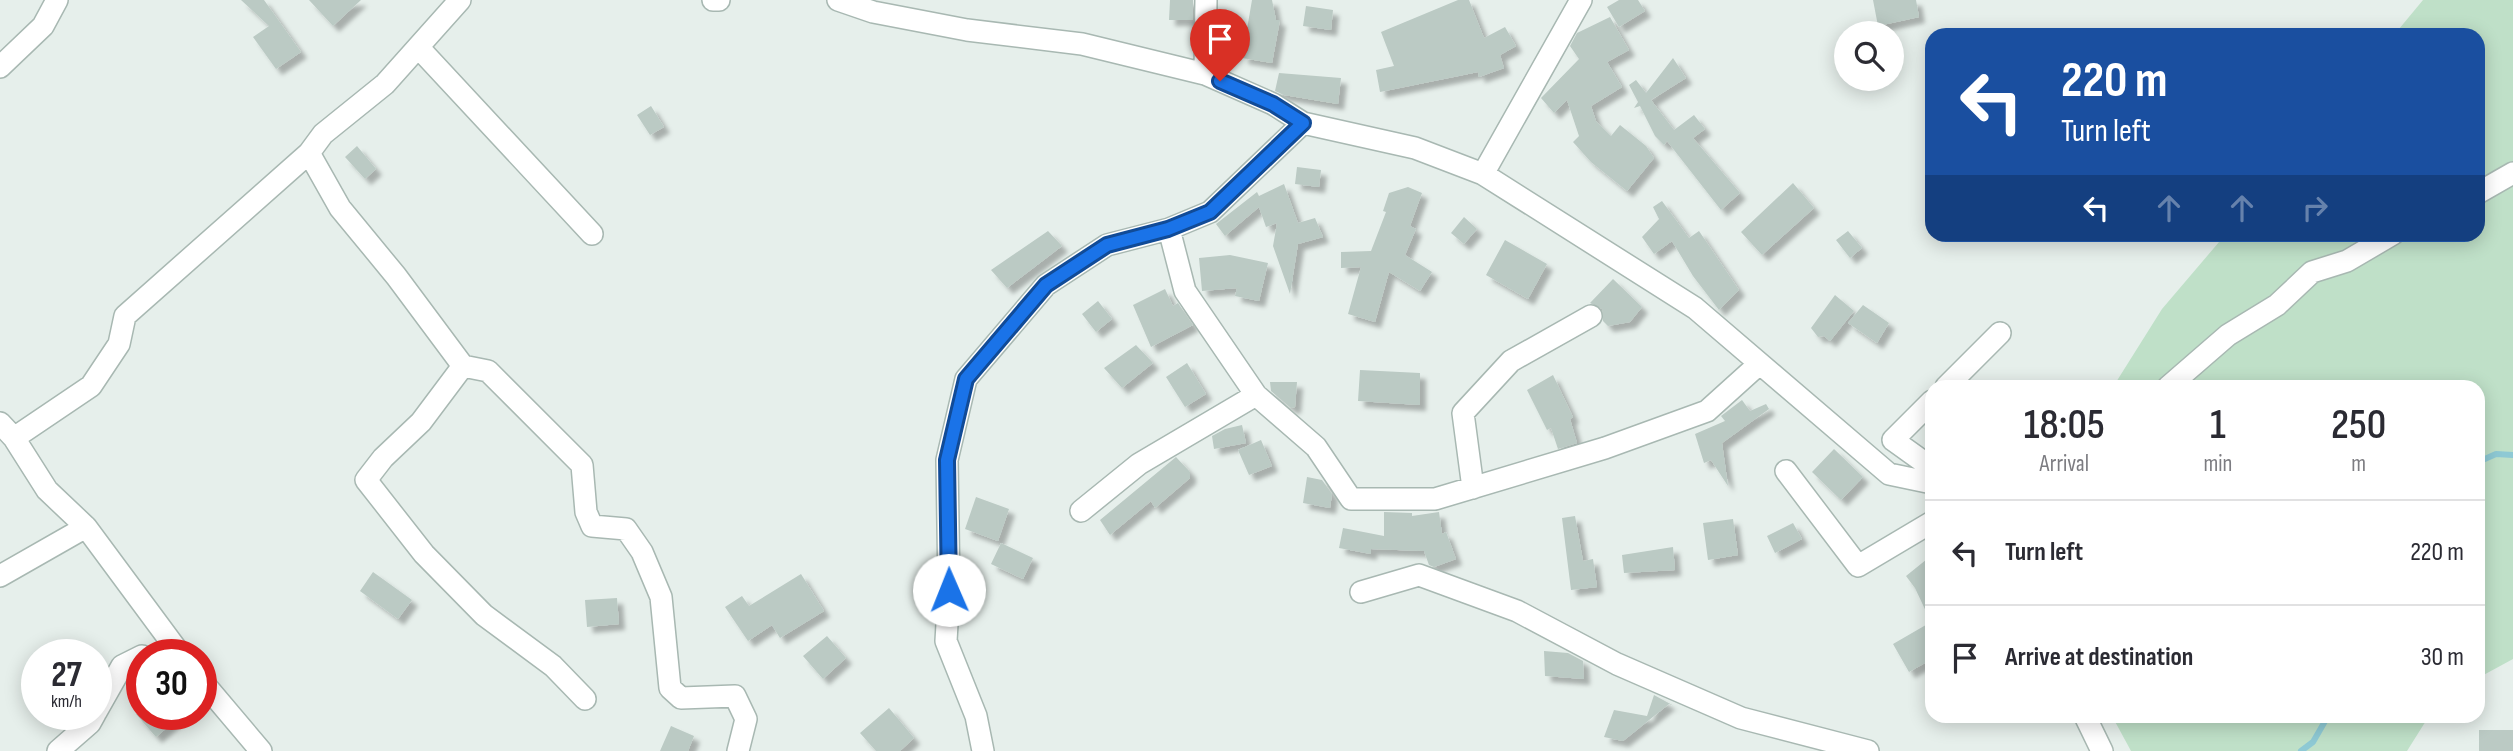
<!DOCTYPE html>
<html lang="en">
<head>
<meta charset="utf-8">
<style>
  :root { --surface:#fff; --page:#f2f2f3; --text:#2b2b33; --muted:#7c7c81; --line:#e1e1e2 }
  body { margin:0; font-family:"Sofia Sans Condensed",sans-serif; background:var(--page); color:var(--text); height:100vh; display:flex; flex-direction:column; font-size:26px; white-space:nowrap }
  * { box-sizing:border-box; margin:0 }
  p { font-size:23px; color:var(--muted) }
  .icon { flex:none; width:38px; height:38px; fill:none; stroke:currentColor; stroke-width:2; stroke-linecap:round; stroke-linejoin:round }
  .map { position:relative; flex:1; overflow:hidden }
  .sheet { position:absolute; left:1925px; top:380px; width:560px; height:343px; display:flex; flex-direction:column; background:var(--surface); border-radius:21px; box-shadow:0 4px 18px #0003 }
  .sheet>* { flex:none }
  .hud { position:absolute; left:1925px; top:28px; width:560px; height:214px; border-radius:21px; box-shadow:0 4px 18px #0003; background:#1a4fa0; color:#fff; overflow:hidden }
  .controls { position:absolute; left:1834px; top:21px; display:grid; gap:14px }
  .controls a { display:grid; place-items:center; width:70px; height:70px; border-radius:50%; background:var(--surface); box-shadow:0 4px 18px #0003; font-size:35px }
  .speed { position:absolute; left:21px; top:639px; display:flex; gap:14px; font-size:35px; font-weight:700; text-align:center }
  .speed>* { display:grid; place-content:center; width:91px; height:91px; border-radius:50%; background:var(--surface); box-shadow:0 4px 18px #0003; line-height:1 }
  .speed small { font-size:18px; font-weight:400 }
  .speed .limit { border:10px solid #d22; background:#fff; color:#111 }
  .pin { position:absolute; display:grid; place-items:center; width:60px; height:60px; color:#fff; margin:-72px -30px; border-radius:50% 50% 50% 0; rotate:-45deg; box-shadow:0 0 7px #0007 }
  .pin .icon { rotate:45deg }
  .me { position:absolute; width:77px; margin:-38px; rotate:359deg; stroke-linejoin:round; filter:drop-shadow(0 0 5px #0008) }
  .turn { display:flex; align-items:center; gap:24px; height:147px; padding:0 21px; font-size:32px }
  .turn .icon { width:91px; height:91px; stroke-width:2.5 }
  .turn b { display:block; font-size:49px; line-height:60px }
  .lanes { display:flex; align-items:center; height:66px; padding:0 21px; background:#0003; justify-content:center; gap:35px; direction:ltr }
  .lanes .off { opacity:.35 }
  .eta { display:flex; justify-content:space-evenly; align-items:center; height:119px; text-align:center }
  .eta b { font-size:42px; font-weight:600; line-height:49px }
  ul { padding:0; list-style:none }
  li { display:flex; align-items:center; gap:21px; height:105px; padding:0 21px; border-top:2px solid var(--line) }
  li div { flex:1 }
  li b { display:block; font-size:26px }
  li em { font-style:normal }
  .map>svg:first-child { display:block }
  .green { fill:#bfe0c8 }
  .lines { fill:none; stroke-linecap:round; stroke-linejoin:round }
  .stream { stroke:#8ec9d4; stroke-width:6 }
  .building { fill:#bbcac4; filter:url(#shadow) }
  .minor-casing { stroke:#a8b8b2; stroke-width:24 }
  .minor { stroke:#fff; stroke-width:21 }
  .route-casing { stroke:#114b97; stroke-width:18 }
  .route { stroke:#1a73e8; stroke-width:12 }
</style>
</head>
<body>
<div class="map">
<svg width="2513" height="751" viewBox="0 0 2513 751">
  <defs>
    <filter id="shadow"><feDropShadow dx="6" dy="6" stdDeviation="2" flood-color="#0004"/></filter>
  </defs>
  <rect width="100%" height="100%" fill="#e6efeb"/>
  <path class="green" d="M2423,0H2513V659L2478,678V387H2113L2162,309L2225,235L2478,234V35H2394Z
    M2112,716H2429L2407,751H2131Z"/>
  <g class="lines">
    <path class="stream" d="M2478,462L2496,454L2513,455
      M2301,751L2313,742L2328,716"/>
  </g>
  <path class="building" d="M241,0H264L301,52L276,69L253,37L269,26Z
    M309,0H361L333,26Z
    M1170,0H1193V20H1169Z
    M1252,0H1272L1276,20H1280L1272,63L1242,58Z
    M1458,0H1469L1484,38L1505,27L1516,46L1500,55L1504,68L1479,77L1478,72L1380,92L1376,70L1394,66L1381,32Z
    M1619,0H1638L1645,11L1619,27L1607,7Z
    M1873,0H1916L1919,17L1878,26Z
    M1306,6L1333,10L1331,30L1303,26Z
    M1610,17L1629,50L1607,62L1622,87L1591,106L1596,121L1611,136L1620,125L1646,146L1654,158L1627,191L1591,162L1573,142L1579,136L1567,100L1554,113L1541,98L1579,59L1570,46L1577,33Z
    M1673,58L1686,78L1651,100L1674,130L1694,115L1705,129L1693,138L1740,193L1721,210L1667,141L1664,145L1655,136L1640,106L1634,108L1638,102L1629,85L1636,80L1646,93Z
    M1279,73L1341,78L1338,104L1284,95L1275,91Z
    M651,106L664,127L650,135L637,115Z
    M357,146L376,169L365,179L345,157Z
    M1297,167L1321,170L1319,187L1295,184Z
    M1793,183L1814,208L1762,255L1741,232Z
    M1284,184L1298,223L1315,218L1323,237L1298,244L1290,294L1273,246L1277,223L1266,227L1259,207L1225,236L1216,224L1257,192L1259,196Z
    M1408,187L1422,193L1410,226L1416,229L1405,255L1432,272L1420,291L1389,272L1375,322L1348,314L1361,267L1341,268V252L1371,251L1386,212L1383,211L1389,193Z
    M1662,201L1689,238L1699,231L1739,290L1719,310L1693,276L1672,241L1654,254L1642,237L1659,219L1653,207Z
    M1464,217L1477,229L1464,244L1451,233Z
    M1048,231L1062,246L1007,288L991,270Z
    M1848,231L1862,248L1850,258L1836,240Z
    M1505,240L1547,264L1528,299L1486,275Z
    M1230,255L1268,263L1259,301L1235,296L1237,288L1202,291L1199,258Z
    M1613,279L1642,307L1630,322L1608,326L1603,321L1602,309L1590,303Z
    M1165,289L1173,306L1178,303L1193,325L1151,347L1133,305Z
    M1835,295L1854,311L1830,341L1824,336L1818,337L1811,328Z
    M1098,301L1112,319L1096,332L1082,314Z
    M1863,305L1889,323L1877,343L1848,323Z
    M1136,345L1153,363L1122,388L1104,368Z
    M1187,363L1206,394L1185,407L1166,377Z
    M1360,370L1420,373V405L1358,401Z
    M1553,375L1573,417L1570,419L1577,443L1558,449L1551,428L1547,430L1527,390Z
    M1270,382H1297L1295,407L1291,408L1271,391Z
    M1742,400L1750,411L1766,404L1769,409L1722,443L1728,486L1711,460L1704,463L1695,434L1725,421L1721,416Z
    M1242,425L1246,443L1214,449L1212,436L1225,429Z
    M1261,440L1272,466L1249,475L1238,450Z
    M1834,449L1863,477L1841,500L1812,472Z
    M1176,457L1190,472V478L1155,508L1151,501L1110,535L1100,520Z
    M1307,477L1322,480L1332,494L1330,508L1303,503Z
    M976,497L1009,509L998,541L965,529Z
    M1384,512L1412,513V516L1439,512L1442,534L1446,532L1456,559L1434,567L1429,565L1424,551L1371,549V554L1339,548L1343,528L1384,536Z
    M1575,516L1583,561L1593,559L1597,587L1571,590L1562,518Z
    M1733,519L1738,555L1708,560L1703,523Z
    M1793,523L1802,539L1775,553L1767,536Z
    M1001,543L1033,558L1023,579L991,564Z
    M1673,547L1675,570L1624,573L1622,555Z
    M1932,555V659L1909,672L1893,644L1931,622L1915,588L1906,576Z
    M373,572L412,600L398,619L360,591Z
    M801,574L824,611L780,638L772,625L748,641L725,607L742,596L749,606Z
    M617,598L619,624L587,627L585,600Z
    M827,636L846,658L823,679L803,656Z
    M1544,651L1568,653L1583,661L1584,679L1545,676Z
    M1654,695L1674,706L1669,704L1623,741L1604,737L1614,710L1647,716Z
    M889,708L914,738L900,751H876L860,733Z
    M136,714H183L156,737Z
    M671,726L694,736L688,751H660Z
    M2479,730H2513V751H2479Z"/>
  <g class="lines">
    <defs>
      <path id="minor" d="M713,0H719
        M838,0L873,12L967,30L1082,44L1205,74L1273,104L1303,123L1415,148L1483,174L1695,308L1889,474L1932,483
        M418,47L592,234
        M0,67L43,26L57,0
        M1205,74L1206,0
        M309,153L340,208L396,276L463,366L488,371L582,465L586,512L592,526L626,529L642,552L661,597L670,688L681,698L735,696L746,719L738,751
        M1483,174L1581,0
        M2478,193L2513,173
        M1169,229L1185,291L1256,395L1316,447L1351,499H1435L1605,448L1707,411L1758,365
        M463,366L421,422L383,458L366,480L424,554L484,615L553,666L585,699
        M1946,387L2000,333
        M2168,387L2228,335L2277,305L2312,272L2347,261L2393,234
        M1932,401L1893,440L1932,468
        M0,423L14,438L47,490L86,527L180,654
        M14,438L91,386L119,344L125,316L309,153L323,134L385,84L460,0
        M1786,471L1858,566L1932,522
        M1473,488L1463,413L1511,361L1591,316
        M1081,511L1139,464L1256,395
        M0,576L86,527
        M1361,592L1419,575L1517,611L1617,664L1741,718L1868,751
        M201,680L261,751
        M96,712L122,666L142,656
        M2085,716L2102,751
        M58,751L90,723L95,714
        M983,751L976,716L946,641L949,590L947,460L966,379L1046,285L1107,245L1169,229L1210,212L1303,123"/>
    </defs>
    <use href="#minor" class="minor-casing"/>
    <use href="#minor" class="minor"/>
  </g>
  <g class="lines">
    <defs>
      <path id="route" d="M949,590L947,460L966,379L1046,285L1107,245L1168,229L1210,212L1303,123L1273,104L1220,81"/>
    </defs>
    <use href="#route" class="route-casing"/>
    <use href="#route" class="route"/>
  </g>
</svg>
<div class="controls">
<a><svg class="icon" aria-label="search" viewBox="0 0 24 24"><circle cx="10" cy="10" r="6"/><path d="M15 15l6 6"/></svg></a>
</div>
<div class="speed"><div>27<small>km/h</small></div><div class="limit">30</div></div>
<div class="pin" style="left:1220px;top:81px;background:#d93025"><svg class="icon" aria-label="arrive" viewBox="0 0 24 24"><path d="M6 21V4h12l-3 4 3 4H6"/></svg></div>
<svg class="me" style="left:949px;top:590px" viewBox="-20 -20 40 40"><circle r="19" fill="#fff"/><path d="M0-13L10 11 0 6-10 11z" fill="#1a73e8"/></svg>
<div class="hud">
<div class="turn"><svg class="icon" aria-label="left" viewBox="0 0 24 24"><path d="M17 20v-9H6M10 6l-5 5 5 5"/></svg><div><b>220 m</b>Turn left</div></div>
<div class="lanes"><svg class="icon" aria-label="left" viewBox="0 0 24 24"><path d="M17 20v-9H6M10 6l-5 5 5 5"/></svg><svg class="icon off" aria-label="ahead" viewBox="0 0 24 24"><path d="M12 20V5M6 11l6-6 6 6"/></svg><svg class="icon off" aria-label="ahead" viewBox="0 0 24 24"><path d="M12 20V5M6 11l6-6 6 6"/></svg><svg class="icon off" aria-label="right" viewBox="0 0 24 24"><path d="M7 20v-9h11M14 6l5 5-5 5"/></svg></div>
</div>
<section class="sheet">
<div class="eta">
<div><b>18:05</b><p>Arrival</p></div>
<div><b>1</b><p>min</p></div>
<div><b>250</b><p>m</p></div>
</div>
<ul>
<li><svg class="icon" aria-label="left" viewBox="0 0 24 24"><path d="M17 20v-9H6M10 6l-5 5 5 5"/></svg><div><b>Turn left</b></div><em>220 m</em></li>
<li><svg class="icon" aria-label="arrive" viewBox="0 0 24 24"><path d="M6 21V4h12l-3 4 3 4H6"/></svg><div><b>Arrive at destination</b></div><em>30 m</em></li>
</ul>
</section>
</div>
</body>
</html>
